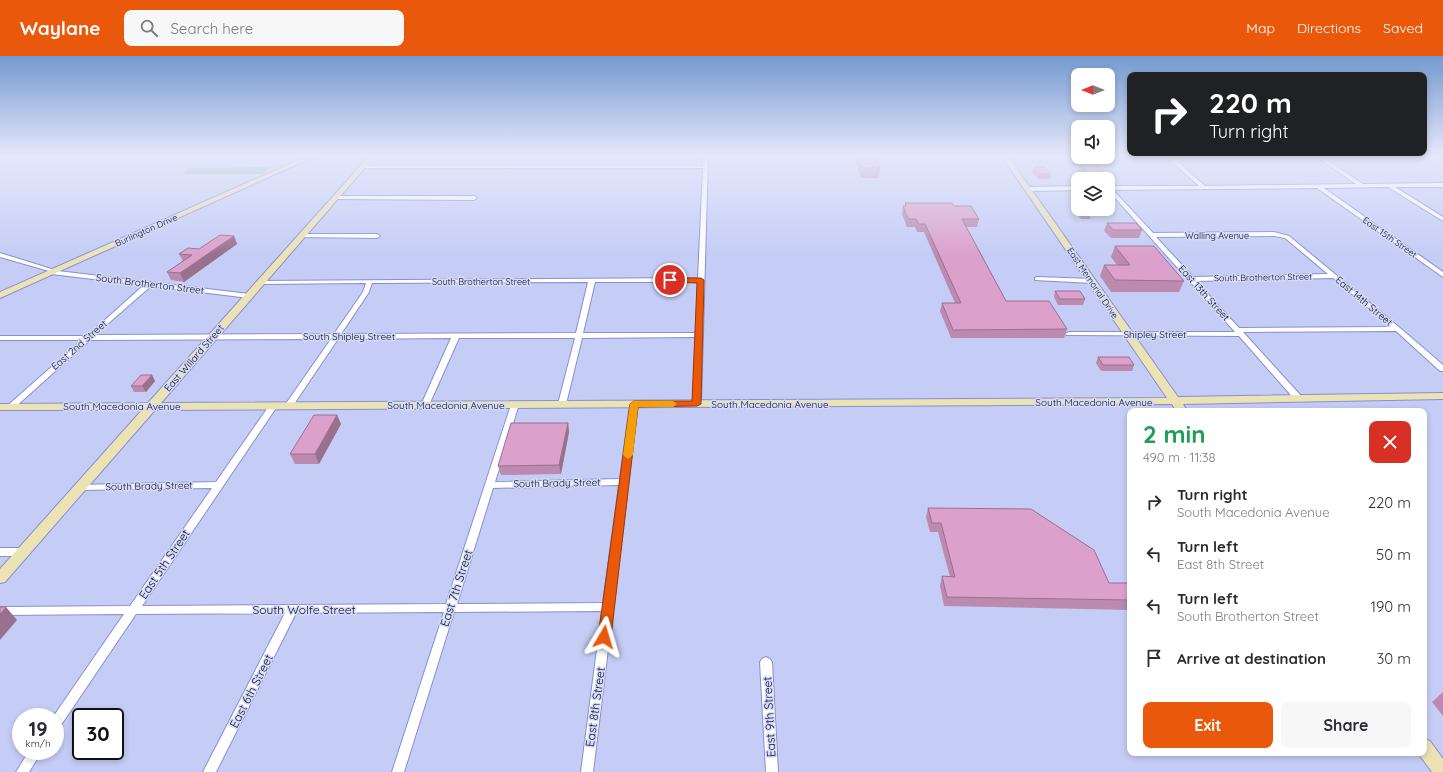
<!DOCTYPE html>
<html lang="en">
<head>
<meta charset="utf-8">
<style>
  :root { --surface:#fff; --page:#f7f7f7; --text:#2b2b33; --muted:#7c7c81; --accent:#ea580c }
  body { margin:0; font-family:Quicksand,sans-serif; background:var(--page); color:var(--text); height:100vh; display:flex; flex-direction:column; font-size:15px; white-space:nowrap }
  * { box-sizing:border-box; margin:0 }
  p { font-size:13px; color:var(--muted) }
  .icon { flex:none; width:22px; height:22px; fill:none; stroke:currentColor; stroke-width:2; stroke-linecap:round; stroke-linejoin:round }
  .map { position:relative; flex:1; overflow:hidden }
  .side { position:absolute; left:1127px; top:352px; width:300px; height:348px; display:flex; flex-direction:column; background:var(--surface); border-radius:8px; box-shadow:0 2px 6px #0003 }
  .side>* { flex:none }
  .guide { position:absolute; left:1127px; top:16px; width:300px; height:84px; border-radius:8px; box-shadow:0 2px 6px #0003; background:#202124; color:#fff; overflow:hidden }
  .needle { width:26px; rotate:270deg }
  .controls { position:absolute; left:1071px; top:12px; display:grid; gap:8px }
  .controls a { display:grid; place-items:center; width:44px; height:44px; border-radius:8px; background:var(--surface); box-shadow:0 2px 6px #0003; font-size:20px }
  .speed { position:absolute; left:12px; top:652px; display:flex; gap:8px; font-size:20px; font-weight:700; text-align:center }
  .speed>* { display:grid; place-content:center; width:52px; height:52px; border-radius:50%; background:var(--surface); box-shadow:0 2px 6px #0003; line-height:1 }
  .speed small { font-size:10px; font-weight:400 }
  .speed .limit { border:2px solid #111; border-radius:6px; background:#fff; color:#111 }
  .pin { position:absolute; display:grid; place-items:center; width:34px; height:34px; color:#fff; margin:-17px; border:2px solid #fff; border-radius:50%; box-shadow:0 1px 4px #0007 }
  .me { position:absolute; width:44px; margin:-22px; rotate:7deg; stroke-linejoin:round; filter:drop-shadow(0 0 3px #0008) }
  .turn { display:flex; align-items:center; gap:14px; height:84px; padding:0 16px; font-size:18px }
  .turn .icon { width:52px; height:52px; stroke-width:2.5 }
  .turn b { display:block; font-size:28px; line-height:34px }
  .round { display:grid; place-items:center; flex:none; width:42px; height:42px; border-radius:8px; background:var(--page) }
  .headline { display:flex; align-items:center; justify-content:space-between; height:68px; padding:0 16px }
  h1 { font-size:24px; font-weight:700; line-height:30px; color:#1e9e55 }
  .button { display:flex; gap:8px; margin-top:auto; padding:8px 16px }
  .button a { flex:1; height:46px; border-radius:8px; background:var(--accent); color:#fff; font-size:16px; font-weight:700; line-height:46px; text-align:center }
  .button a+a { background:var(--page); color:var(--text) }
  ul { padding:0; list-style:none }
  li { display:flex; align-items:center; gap:12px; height:52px; padding:0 16px }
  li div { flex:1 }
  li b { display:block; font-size:15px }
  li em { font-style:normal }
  header { display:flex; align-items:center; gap:24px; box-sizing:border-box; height:56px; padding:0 20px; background:var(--accent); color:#fff }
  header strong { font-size:19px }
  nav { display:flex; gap:22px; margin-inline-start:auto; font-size:14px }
  .search { width:280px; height:36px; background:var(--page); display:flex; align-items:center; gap:10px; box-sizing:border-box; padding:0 14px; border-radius:8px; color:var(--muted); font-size:15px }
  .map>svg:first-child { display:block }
  .green { fill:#7db993 }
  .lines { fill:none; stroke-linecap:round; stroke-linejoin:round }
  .street-casing { stroke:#8590d0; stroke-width:2 }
  .secondary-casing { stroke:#8590d0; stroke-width:2 }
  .street { fill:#fff; fill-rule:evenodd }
  .secondary { fill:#ece3b5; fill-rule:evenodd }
  .wall { fill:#bc8aaf }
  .shaded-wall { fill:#99718f }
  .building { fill:#dba1cc; stroke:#99718f }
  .route { fill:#ea580c; stroke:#983908 }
  .slow { fill:#f59e0b }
  .labels { text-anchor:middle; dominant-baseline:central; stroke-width:3; stroke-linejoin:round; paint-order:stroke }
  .far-street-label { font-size:9px; fill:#0d1027; stroke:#d5dbf7 }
  .street-label { font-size:10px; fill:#0d1027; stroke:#d5dbf7 }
  .near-street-label { font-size:12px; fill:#0d1027; stroke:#d5dbf7 }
</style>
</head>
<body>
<header>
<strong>Waylane</strong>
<div class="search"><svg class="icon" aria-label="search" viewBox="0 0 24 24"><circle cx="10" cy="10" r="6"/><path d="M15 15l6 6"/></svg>Search here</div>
<nav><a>Map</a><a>Directions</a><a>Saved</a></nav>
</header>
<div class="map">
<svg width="1443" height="716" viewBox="0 0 1443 716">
  <rect width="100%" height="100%" fill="#c5cdf6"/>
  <path class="green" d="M270,111L263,118H182L189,112Z"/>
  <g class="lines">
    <defs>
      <path id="street" d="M704,99H708L701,348L700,350H697L693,348L696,281L582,282L566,348L562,350L558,348L575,282H459L429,349L425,351L421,349L451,282L338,283L292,351H289L285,349L331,283L90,284L13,353H7L6,351L82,284H0V280H87L144,229L51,218L49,217V215L0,201V197L58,215L249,238L252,240L249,242L151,230L95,279L334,278L363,236L366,227L261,228L259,227V225L698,222L703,112H361V110H703ZM588,226L576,277L341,278L369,236L372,227ZM595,226H698L696,277H583Z
        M1165,99H1170L1205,130L1356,128L1314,99H1319L1363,128L1443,127V131H1395L1443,161V165L1388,131L1324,132L1443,216V221L1317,132L1113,134L1153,177L1274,176L1289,180L1400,272L1443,309V315H1440L1396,275L1243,276L1302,341L1303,343L1302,345H1296L1239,280L1067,279L1065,278L1069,276H1235L1108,134V130H1199ZM1274,180L1285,182L1328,218L1193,221L1156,181ZM1333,222L1391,271L1239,272L1196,225Z
        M1078,130V134L1028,135L1025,133L1028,131Z
        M335,140H474L477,142L474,144L333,143V141Z
        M301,178H377L380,180L377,182L299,181L298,180Z
        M1037,221L1092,223L1095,225L1092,227L1035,224V222Z
        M512,346H515L519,348L495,426L620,423L630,348L634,346L638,348L593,716H581L602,555L454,556L404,716H392L444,556L296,557L216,716H203L285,557L136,558L59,672L55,673V661H53L124,558L0,559V551L130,550L212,432L80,434L77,433L76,431L77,429L216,426L271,347H277L278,349L142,550L446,548ZM619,429L603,547L457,548L493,432Z
        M0,492H23L26,493L28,496L26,499L23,500H0Z
        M766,601L770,603L772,606L778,716H766L760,606L762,603Z
        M29,695H42L29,716H16Z"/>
      <path id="secondary" d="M310,99H318L0,242V236Z
        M370,99H376L161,347L1167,342L1001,99H1007L1178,341L1443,337V343L1183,348L1187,355H1176L1172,348L155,354L5,526L0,527V513L142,354H0V348L148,347Z
        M1424,683L1430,685L1443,703V716H1432L1418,697H1424Z"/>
    </defs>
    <use href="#street" class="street-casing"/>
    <use href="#secondary" class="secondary-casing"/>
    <use href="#street" class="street"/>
    <use href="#secondary" class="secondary"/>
  </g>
  <path class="wall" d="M857,99H875L880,112L879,122H861L856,107Z
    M1080,107L1105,117L1103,123H1083L1077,117Z
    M1034,111L1051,118L1050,123H1038L1032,116Z
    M905,147L954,150L979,163L977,171H966L1006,245L1067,273L1064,282H951L940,255L942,247H955L924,176H917L915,171H907L902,158L903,150H905Z
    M1077,150H1078V153H1088L1091,157L1090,163H1081L1075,155Z
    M1107,167L1142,174L1139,182H1111L1104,175Z
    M234,180L237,188L184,226L171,224L167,216L183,205L179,198L199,193Z
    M1115,190L1184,225L1179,236H1111L1100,220L1104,209H1117L1111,201Z
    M1055,235L1085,243L1083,249H1058L1054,241Z
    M1098,301L1134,309L1132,315H1101L1096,307Z
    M152,319L155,325L146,336H134L131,330Z
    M337,359L341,368L319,408H295L290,398Z
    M568,367L569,376L561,418L501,419L498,410Z
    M928,452L1109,527H1130V554L944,550L940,530L942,520L950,521L938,476H930L926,461Z
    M1443,636V660L1432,646Z"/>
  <path class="shaded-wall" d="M234,180L237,188L184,226L180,217Z
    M152,319L155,325L146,336L142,330Z
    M337,359L341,368L319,408L315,398Z
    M568,367L569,376L561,418L559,409Z
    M6,551L17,564L0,584V558Z"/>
  <path class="building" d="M858,99H875L880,112H862Z
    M1080,107H1095L1105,117H1089Z
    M1034,111H1045L1051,118H1039Z
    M905,147H952L954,150H971L979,163H962L1006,245H1049L1067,273L953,274L942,247H961L925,168H919L916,163H908L903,150H906Z
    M1079,153H1088L1091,157H1083Z
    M1107,167H1136L1142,174H1113Z
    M220,179L234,180L180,217L167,216L192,199L179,198L188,192L199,193Z
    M1115,190H1154L1184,225L1115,224L1104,209H1130Z
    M1055,235H1080L1085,243H1060Z
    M1098,301H1129L1134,309H1103Z
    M141,319H152L142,330H131Z
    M314,359H337L315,398H290Z
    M511,367H568L559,409L498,410Z
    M928,452L1031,453L1094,494L1109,527H1130V544L947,541L942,520L955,521L941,467H932Z
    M0,551H6L0,558Z"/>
  <linearGradient id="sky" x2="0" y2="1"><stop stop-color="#7499cf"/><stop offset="0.5" stop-color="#e5e8fb"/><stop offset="1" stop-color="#e5e8fb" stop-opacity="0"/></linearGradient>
  <rect width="1443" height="199" fill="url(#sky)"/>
  <path class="route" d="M670,222H701L704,224L701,348L697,350L638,351L611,581L609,584L604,586L600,584L598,581L630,348L634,345H692L697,227L667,226V223Z"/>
  <path class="slow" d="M634,345H673L677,348L673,351H638L633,399L628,403L623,399L630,348Z"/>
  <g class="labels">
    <g class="far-street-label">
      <text transform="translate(146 174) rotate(-24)">Burlington Drive</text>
      <text x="1217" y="179">Walling Avenue</text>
      <text transform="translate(1390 181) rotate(35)">East 15th Street</text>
      <text transform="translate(1263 221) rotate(-1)">South Brotherton Street</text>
      <text x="481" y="225">South Brotherton Street</text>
      <text transform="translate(1093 227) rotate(56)">East Memorial Drive</text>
    </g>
    <g class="street-label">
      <text transform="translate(150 228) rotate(7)">South Brotherton Street</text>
      <text transform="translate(1204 237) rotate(48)">East 13th Street</text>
      <text transform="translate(1364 245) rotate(40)">East 14th Street</text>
      <text x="1155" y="278">Shipley Street</text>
      <text x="349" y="280">South Shipley Street</text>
      <text transform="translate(79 289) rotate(-41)">East 2nd Street</text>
      <text transform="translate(194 302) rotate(-49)">East Willard Street</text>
      <text x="1094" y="346">South Macedonia Avenue</text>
      <text x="770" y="348">South Macedonia Avenue</text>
      <text x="446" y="349">South Macedonia Avenue</text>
      <text x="122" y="350">South Macedonia Avenue</text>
      <text transform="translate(557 427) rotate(-1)">South Brady Street</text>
      <text transform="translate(149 430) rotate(-1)">South Brady Street</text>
    </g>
    <g class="near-street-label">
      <text transform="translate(164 508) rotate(-56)">East 5th Street</text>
      <text transform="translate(456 532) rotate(-72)">East 7th Street</text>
      <text x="304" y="553">South Wolfe Street</text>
      <text transform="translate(251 635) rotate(-63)">East 6th Street</text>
      <text transform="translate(595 651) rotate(-82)">East 8th Street</text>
      <text transform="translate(769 661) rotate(-93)">East 9th Street</text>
    </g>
  </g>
</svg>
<div class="controls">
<a><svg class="needle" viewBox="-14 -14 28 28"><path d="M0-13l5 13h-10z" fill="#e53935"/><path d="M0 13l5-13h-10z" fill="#7c7c81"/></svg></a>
<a><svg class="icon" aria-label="sound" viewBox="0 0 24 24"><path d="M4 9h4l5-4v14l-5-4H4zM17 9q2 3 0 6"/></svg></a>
<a><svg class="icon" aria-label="layers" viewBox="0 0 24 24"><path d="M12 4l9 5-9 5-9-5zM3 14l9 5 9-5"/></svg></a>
</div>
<div class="speed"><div>19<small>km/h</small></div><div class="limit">30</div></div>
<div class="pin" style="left:670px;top:224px;background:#d93025"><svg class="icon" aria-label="arrive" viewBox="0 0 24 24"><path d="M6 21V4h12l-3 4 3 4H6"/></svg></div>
<svg class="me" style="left:604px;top:581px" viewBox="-20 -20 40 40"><path d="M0-17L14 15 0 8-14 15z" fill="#ea580c" stroke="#fff" stroke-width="4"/></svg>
<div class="guide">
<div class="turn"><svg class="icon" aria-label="right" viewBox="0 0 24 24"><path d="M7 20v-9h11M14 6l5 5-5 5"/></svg><div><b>220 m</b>Turn right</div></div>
</div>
<section class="side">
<div class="headline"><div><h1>2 min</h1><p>490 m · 11:38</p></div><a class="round" style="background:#d93025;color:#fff"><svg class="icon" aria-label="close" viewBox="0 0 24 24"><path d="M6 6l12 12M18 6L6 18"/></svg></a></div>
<ul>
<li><svg class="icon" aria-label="right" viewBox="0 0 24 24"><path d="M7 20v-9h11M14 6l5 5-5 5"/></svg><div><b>Turn right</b><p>South Macedonia Avenue</p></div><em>220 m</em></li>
<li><svg class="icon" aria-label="left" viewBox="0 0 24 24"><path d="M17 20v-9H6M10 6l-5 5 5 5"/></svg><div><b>Turn left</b><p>East 8th Street</p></div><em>50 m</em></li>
<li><svg class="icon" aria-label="left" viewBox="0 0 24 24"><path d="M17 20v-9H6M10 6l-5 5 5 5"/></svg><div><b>Turn left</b><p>South Brotherton Street</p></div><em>190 m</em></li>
<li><svg class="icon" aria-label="arrive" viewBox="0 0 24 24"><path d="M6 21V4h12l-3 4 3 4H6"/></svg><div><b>Arrive at destination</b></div><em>30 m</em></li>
</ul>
<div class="button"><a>Exit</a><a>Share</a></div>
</section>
</div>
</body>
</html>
